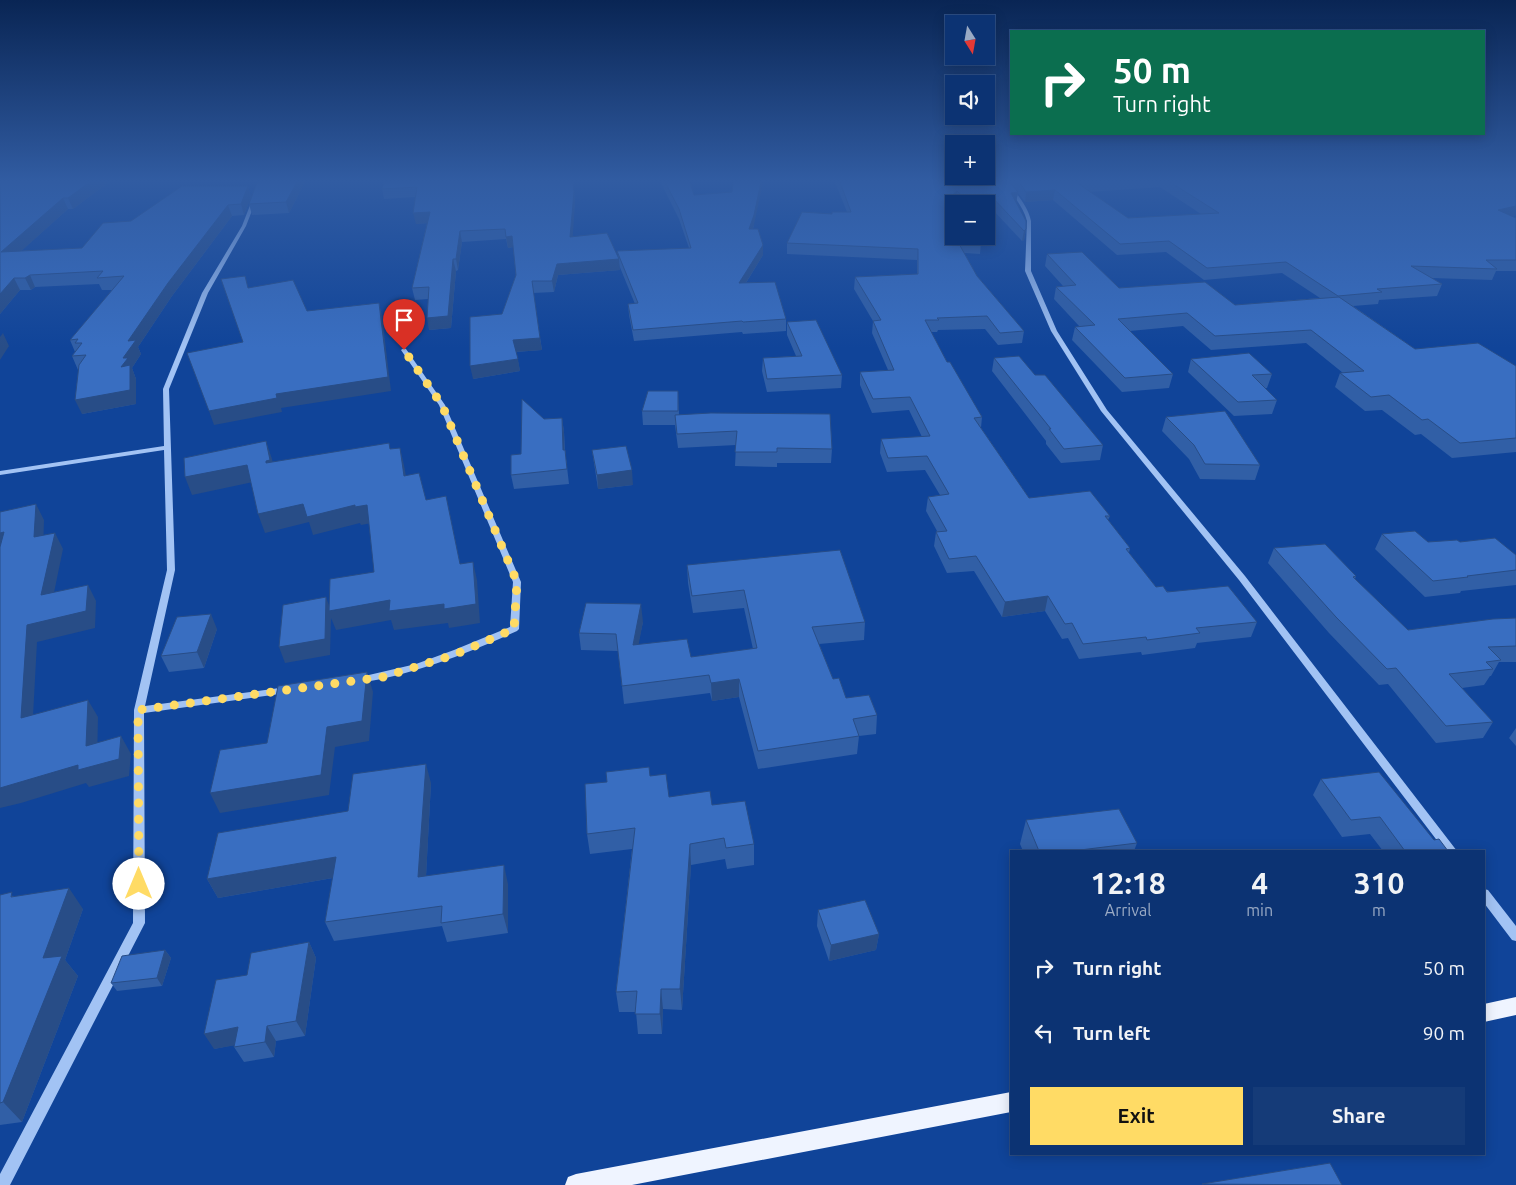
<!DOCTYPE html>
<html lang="en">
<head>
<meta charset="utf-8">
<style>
  :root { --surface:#0c3373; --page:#153b78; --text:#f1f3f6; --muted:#9aaac4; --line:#2c4e85; --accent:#ffdb65 }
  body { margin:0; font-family:Ubuntu,sans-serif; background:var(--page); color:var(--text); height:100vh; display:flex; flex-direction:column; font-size:19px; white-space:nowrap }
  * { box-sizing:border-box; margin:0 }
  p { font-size:16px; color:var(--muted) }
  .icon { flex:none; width:28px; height:28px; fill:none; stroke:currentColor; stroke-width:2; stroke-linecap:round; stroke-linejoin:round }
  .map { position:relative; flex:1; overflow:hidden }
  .drawer { position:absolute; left:1010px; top:850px; width:475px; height:305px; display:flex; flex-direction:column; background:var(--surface); border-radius:0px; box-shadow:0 2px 12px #0003,0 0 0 1px var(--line) }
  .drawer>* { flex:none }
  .guide { position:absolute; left:1010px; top:30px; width:475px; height:105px; border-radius:0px; box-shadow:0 2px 12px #0003,0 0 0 1px var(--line); background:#0b6e4f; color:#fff; overflow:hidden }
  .needle { width:32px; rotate:169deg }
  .tools { position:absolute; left:945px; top:15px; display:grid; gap:10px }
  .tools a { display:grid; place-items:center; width:50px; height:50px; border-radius:0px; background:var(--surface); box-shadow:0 2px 12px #0003,0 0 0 1px var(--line); font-size:25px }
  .pin { position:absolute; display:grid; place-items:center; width:42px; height:42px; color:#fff; margin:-51px -21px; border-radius:50% 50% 50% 0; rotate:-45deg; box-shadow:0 0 5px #0007 }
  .pin .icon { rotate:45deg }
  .me { position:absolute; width:55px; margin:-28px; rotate:0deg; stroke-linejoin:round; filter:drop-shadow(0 0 4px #0008) }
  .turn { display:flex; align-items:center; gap:18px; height:105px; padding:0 20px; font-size:22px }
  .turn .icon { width:65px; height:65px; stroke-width:2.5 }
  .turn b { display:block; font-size:35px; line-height:42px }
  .eta { display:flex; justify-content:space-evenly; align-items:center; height:85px; text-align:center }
  .eta b { font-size:30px; font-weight:700; line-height:35px }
  .button { display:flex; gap:10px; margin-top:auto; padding:10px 20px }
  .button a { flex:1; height:58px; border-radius:0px; background:var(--accent); color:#111; font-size:20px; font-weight:700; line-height:58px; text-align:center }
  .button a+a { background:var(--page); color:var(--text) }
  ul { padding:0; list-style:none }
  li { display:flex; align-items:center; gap:15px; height:65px; padding:0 20px }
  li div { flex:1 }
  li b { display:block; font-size:19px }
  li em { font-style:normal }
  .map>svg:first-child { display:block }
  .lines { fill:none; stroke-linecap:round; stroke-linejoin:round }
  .minor { fill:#a2c3f4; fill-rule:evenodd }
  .major { fill:#eff4ff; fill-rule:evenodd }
  .wall { fill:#315fa6; fill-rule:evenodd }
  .shaded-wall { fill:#284d87 }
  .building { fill:#396ec1; stroke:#284d87 }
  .route { stroke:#ffdb65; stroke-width:9; stroke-dasharray:0 16.2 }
</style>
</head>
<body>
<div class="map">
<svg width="1516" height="1185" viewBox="0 0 1516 1185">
  <rect width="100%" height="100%" fill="#104499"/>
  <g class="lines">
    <path class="minor" d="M263,182H268L258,195L246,226L208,293L169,389L175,570L145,706L287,687L290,688L292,690L290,692L287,693L144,713L145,923L10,1185H0V1174L133,923L134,710L167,570L164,450L0,475V471L164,446L163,389L202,293L242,226L254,195Z
      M1003,182H1008C1017,195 1028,206 1031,221V271L1057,331L1107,410L1245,576L1457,851H1445L1239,580L1101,411L1051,331L1025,271L1027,221C1023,206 1013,195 1003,182Z
      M404,348L406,349L445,405L521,582L519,629L517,631C466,654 415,674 359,683L356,682L354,680L356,678L416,664L454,650L510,627L513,582L439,405L401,350Z
      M1484,889L1488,890L1516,926V941L1512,940L1484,903Z"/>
    <path class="major" d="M1516,997V1015L1484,1022V1004Z
      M1011,1092V1112L632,1185H565L568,1177L576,1174Z"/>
  </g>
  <path class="wall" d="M0,182H109L73,209H68L21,251L82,248L131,221L248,186L251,197L244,215L232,216L172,296L138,347L141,354L132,368L136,379V404L82,414L78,370L72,356L75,352L70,340L113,290H102L99,284L35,287L31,290H20L0,314Z
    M259,182H305L289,213L252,215L249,204Z
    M384,182H573L575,202L572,236L618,256L617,251L689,248L679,219L662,185V182H690L694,195L754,225L753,229L763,245V255L746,283L786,319V331L743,334L742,332L634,341L629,315L628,304H635L619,265L620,270L558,275L554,292L533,293L542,350L516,352L520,371L473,379L502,314L516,275L513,247L508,248L506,239L462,242L458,270L456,271L451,328L429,330L428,299L415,300L412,288L427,223L416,224L415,197L384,199L382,189Z
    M835,182H1516V215L1512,216L1516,218V271H1496L1492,280L1432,278L1442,284L1437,296L1379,300L1378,304L1353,306L1415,349L1516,366V452L1452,458L1421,434L1415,435L1382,410L1365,411L1335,387L1340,373H1343L1306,343L1211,350L1183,326L1130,331L1173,374L1169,388L1122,392L1072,340L1075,327H1080L1054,299L1056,287L1063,286L1045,266L1047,254L1119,288L1235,305L1320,298L1282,273L1204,280L1166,252L1117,255L1053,200L1025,202L1018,193L1016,202L1026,229L1024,240L1022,241L992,209L990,235L986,231V204H959L956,201L955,202L981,243L980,254L964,253L977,276L1024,331L1022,343L998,345L985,329L938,330L937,332H931L947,362L982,417L981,428L1029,498L1110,516L1108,520L1130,548L1129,553L1156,587L1257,622L1251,637L1197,643L1195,648L1142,655L1141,652L1079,659L1068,638L1062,639L1045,611L1002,617L974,571L947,573L934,546L936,532L937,531L926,511L928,497L940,495L925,470L887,472L880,453L881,439L922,437L909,410L872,413L860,385V372L888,370L872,333L873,321L854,289L855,277L917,274V260L787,254V243L832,214L847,212ZM1160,187L1201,214L1128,218L1089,192Z
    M787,322L842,375L841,388L767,392L762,371L763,358L796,356L787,335Z
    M994,358L1103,445L1100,460L1061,463L1046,444V441L992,371Z
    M1191,359L1272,374L1267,388H1264L1277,400L1272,414L1234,416L1188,372Z
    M678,391L679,415L832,449L831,463H777V467L735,466L736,445L678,448L675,425H643L642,411Z
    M1166,417L1260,465L1255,480L1200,479L1189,459L1162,431Z
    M562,418L564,432L565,450L569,484L514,489L511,475L521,454L544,419Z
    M592,450L633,485L598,489Z
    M1382,534L1428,542H1460L1516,555V585L1461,591L1460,593L1425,597L1375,549Z
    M1274,548L1356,576L1355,579L1408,630L1516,618V662H1499L1491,676H1490L1484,685L1462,688L1493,722L1483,738L1436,743L1388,684L1379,685L1329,633L1268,563Z
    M687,565L865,622L864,640L819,644L833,679L846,698L877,715L876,734L859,736L857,754L758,769L739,697L712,701L710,693L624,704L618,651L581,650L579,633L643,622L638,644L691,657L753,649L744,608L693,613L688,583Z
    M217,629L204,668L169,672L161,656Z
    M1516,728V746L1509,738Z
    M650,776L669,797L712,805L754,844V865L727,869L725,859L691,865L682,1010L663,1009L662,1034H638L636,1012H619L616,992L632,849L590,854L587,834L607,782Z
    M1321,779L1434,840L1448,851H1383L1370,834L1342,837L1313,795Z
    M431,783L426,876L508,884V933L447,942L442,926L334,941L325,922L333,878L218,898L207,879L348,811Z
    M1026,820L1137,843L1134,851H1023L1020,844Z
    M0,895L15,896L83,909L65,960L78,976L22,1122L0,1125Z
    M818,910L879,934L876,950L829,961L817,926Z
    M309,942L316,958L305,1036L276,1041L274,1057L244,1062L234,1047V1045L214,1049L247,975Z
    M165,950L171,958L162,986L117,991L111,983Z"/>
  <path class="shaded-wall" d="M90,182H109L73,209L68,198Z
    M297,182H305L289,213L286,202Z
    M573,182L575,202L572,247L570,237Z
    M761,182H763L754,225L749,239V229Z
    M248,186L251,197L244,215L241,204Z
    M1055,190L1053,200L1025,202L1026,192Z
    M957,191L956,201L950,206L951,196Z
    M1018,192L1016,203L1011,193Z
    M63,198L68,209L7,264L1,252Z
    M228,205L232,216L172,296L138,347L141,354L132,368L136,379V404L82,414L75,400L121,367L128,341L168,283Z
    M1516,206V215L1493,220L1498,210Z
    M430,212L432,223L416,224L413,213Z
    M1026,229L1024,240L1022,241L1024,231Z
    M460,231L462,242L458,270L456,259Z
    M512,236L513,247L508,248L506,237Z
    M763,245V255L739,294V283Z
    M453,259L456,271L451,328L429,330L427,318Z
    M619,259L620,270L558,275L554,292L552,281L557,264Z
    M30,275L35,287L31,290L25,278Z
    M14,278L20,290L0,314V294Z
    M379,303L382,316L391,391L281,408L282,412L214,425L209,411L276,394Z
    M3,333L9,346L0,360V337Z
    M540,338L542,350L515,352L513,340Z
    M518,359L520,371L473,379L470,366Z
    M562,418L564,432L565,464L563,450Z
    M266,441L272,459L276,477L272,481L266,461Z
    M400,448L404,465L409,493L404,476Z
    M247,465L253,482L192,495L185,477Z
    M632,470L633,485L598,489L597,475Z
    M36,504L44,520L43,553L34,537Z
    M303,504L367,505L372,523L361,525L360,523L313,535L309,522L265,533L258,514Z
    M4,532L0,551V533Z
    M55,533L63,549L50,612L41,595Z
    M473,562L477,580L480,623L449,628L448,623L394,630L391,620L336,630L331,618L330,655L285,663L279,647L326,597L331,611L390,600Z
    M88,585L96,601L95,628L37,642L32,735L21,718L27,625Z
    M1048,596L1045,611L1002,617L1005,602Z
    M641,604L643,622L635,663L633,645Z
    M211,614L217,629L204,668L197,652Z
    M367,672L373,692L369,741L335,747L329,795L220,813L210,793L327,727Z
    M739,679V697L712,701L711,683Z
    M88,700L98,717L97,763L86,746Z
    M121,736L131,754L129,776L89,787L86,783L21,803L0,808V788Z
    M426,764L431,783L425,896L418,877Z
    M690,844L691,865L682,1010L680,989Z
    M336,857L344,876L218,898L207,879Z
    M504,865L508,884V933L503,914Z
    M69,888L83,909L65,960L78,976L22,1122L3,1102L43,958Z
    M879,934L876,950L829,961L831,945Z
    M309,942L316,958L305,1036L296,1021Z
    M165,950L171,958L162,986L157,978Z
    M661,989L663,1009L662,1034L660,1014Z
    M267,1026L276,1041L274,1057L265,1042Z
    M238,1027L248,1043L214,1049L204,1034Z"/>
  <path class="building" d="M0,182H90L68,198H63L1,252L82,248L103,223L131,221L182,186H248L241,204L228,205L168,283L128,341L136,340L123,358H128L121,367L130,365V390L75,400L79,365L86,355L72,356L82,343H75L78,339L70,340L124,276L97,278L103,271L30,275L25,278H14L0,294Z
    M259,182H297L286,202L249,204L256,185Z
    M384,182H573L574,192L570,237L607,233L619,259L557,264L552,281H532L540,338L513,340L518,359L470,366V317L502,314L516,275L512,236L506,237L505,229L460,231L456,259H453L448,316L427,318L429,287L412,288L430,212L413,213L417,187L382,189Z
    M665,182H690L694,195L732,192L733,182H761L754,215L749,229H758L763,245L739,283L775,282L786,319L743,322L742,321L633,330L628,304L638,303L617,251L691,248L679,209Z
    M840,182H1010L1018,192L1011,193L1026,221V229L1024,231L993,198L991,224L986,219V204H971L957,191L951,196L956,204H954V236H977L981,243L958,242L977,276L1024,331L1000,333L987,316L937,318L939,320H925L947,362H950L982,417L974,418L1029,498L1090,491L1110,516H1105L1130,548L1126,549L1156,587L1163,586L1167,592L1228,586L1257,622L1196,628L1200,633L1147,640L1146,637L1083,644L1072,623L1065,624L1048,596L1005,602L976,556L949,559L936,532L947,531L928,497L949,494L927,456L888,458L881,439L930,436L910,397L873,399L860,372L894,370L873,321L881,320L855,277L918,274V249L787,243L802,212L832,214V212H851Z
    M1019,182H1076L1128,218L1219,213L1170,182H1516V206L1498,210L1516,218V260H1486L1497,269L1411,266L1442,284L1377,289L1382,292L1338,296L1286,262L1207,268L1169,241L1120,244L1055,190L1026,192Z
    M1082,252L1119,288L1205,282L1235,305L1339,297L1415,349L1478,343L1516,366V438L1460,443L1428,419L1422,420L1389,395L1371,397L1340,373L1364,371L1311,330L1215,336L1187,313L1118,319L1173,374L1125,378L1075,327L1095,325L1056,287L1076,285L1047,254Z
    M245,276L248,288L293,280L307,311L379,303L388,377L276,394L277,398L209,411L187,353L243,342L221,279Z
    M816,320L842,375L767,379L763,358L802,356L787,322Z
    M1249,353L1272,374L1252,375L1277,400L1238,402L1191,359Z
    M1019,356L1035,375H1045L1103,445L1064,449L1049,429H1051L994,358Z
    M648,391H678V411H642Z
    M522,399L544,419L562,418L563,450H565L567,469L511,475V455L521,454Z
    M1225,411L1260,465L1205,464L1194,445L1166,417Z
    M711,413L830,414L832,449L777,448V452H735L737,431L677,434L675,415Z
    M266,441L270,460L266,461V463L389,443L390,449L400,448L404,476L419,473L426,500L446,496L460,564L473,562L476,604L444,609V604L389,611L390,600L329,611L330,579L374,572L367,505L355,507V505L307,517L303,504L258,514L247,465L185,477L184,458Z
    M626,446L632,470L597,475L592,450Z
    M36,504L34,537L55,533L41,595L88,585L86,611L27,625L21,718L88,700L86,746L121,736L119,759L78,770V765L0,788V547L4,532L0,533V512Z
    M1415,531L1428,542L1457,540L1460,542L1495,538L1516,555V570L1467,576L1468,577L1433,581L1382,534Z
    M1325,544L1356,576L1353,577L1408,630L1493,619L1516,618V646L1488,647L1501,660L1486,662L1493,669L1449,674L1493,722L1446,726L1396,668L1387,669L1336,617L1274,548Z
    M840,550L865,622L812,627L833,679L839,678L846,698L869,695L877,715L853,719L859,736L758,751L739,679L711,683L709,675L622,686L616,634L579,633L586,603L641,604L633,645L687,639L691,657L757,648L744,590L692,596L687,565Z
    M326,597L325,639L279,647L283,605Z
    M211,614L197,652L161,656L177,617Z
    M367,672L362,721L327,727L321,775L210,793L220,750L267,743L278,686Z
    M426,764L418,877L504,865L503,914L441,923L442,906L325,922L336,857L207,879L218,833L348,811L353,774Z
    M649,767L650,776L666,774L669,797L710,791L712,805L745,801L754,844L726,848L724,838L690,844L680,989H661L660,1014H635L637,991L616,992L635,828L587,834L585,784L607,782L606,772Z
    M1379,772L1434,840L1439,839L1448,851H1405L1380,817L1351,820L1321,779Z
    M1119,809L1137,843L1080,850L1081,851H1039L1026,820Z
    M69,888L43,958L62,956L3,1102L0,1103V895L12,892L11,897Z
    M865,900L879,934L831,945L818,910Z
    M309,942L296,1021L267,1026L265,1042L234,1047L238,1027L204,1034L216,980L247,975L251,953Z
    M165,950L157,978L111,983L122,956Z
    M1330,1163L1342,1185L1202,1184Z"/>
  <linearGradient id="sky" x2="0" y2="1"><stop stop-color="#092554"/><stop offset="0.52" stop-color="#315ca2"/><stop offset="1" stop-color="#315ca2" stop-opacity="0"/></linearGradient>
  <rect width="1516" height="348" fill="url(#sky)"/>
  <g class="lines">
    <path class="route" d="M139,884L138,710L383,677L454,655L514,629L517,582L442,405L404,350"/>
  </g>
</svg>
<div class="tools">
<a><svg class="needle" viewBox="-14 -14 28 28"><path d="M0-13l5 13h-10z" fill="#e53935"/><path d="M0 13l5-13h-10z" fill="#9aaac4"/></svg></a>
<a><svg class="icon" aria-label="sound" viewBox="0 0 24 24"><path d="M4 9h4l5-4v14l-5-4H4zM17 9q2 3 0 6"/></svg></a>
<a>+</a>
<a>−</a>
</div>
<div class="pin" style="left:404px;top:350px;background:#d93025"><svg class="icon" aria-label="arrive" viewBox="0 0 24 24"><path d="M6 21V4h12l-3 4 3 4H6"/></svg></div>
<svg class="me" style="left:139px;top:884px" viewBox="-20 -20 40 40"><circle r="19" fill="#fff"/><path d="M0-13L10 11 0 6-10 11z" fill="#ffdb65"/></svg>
<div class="guide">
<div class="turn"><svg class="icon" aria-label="right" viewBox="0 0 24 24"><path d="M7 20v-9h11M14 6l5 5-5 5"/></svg><div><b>50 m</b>Turn right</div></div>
</div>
<section class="drawer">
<div class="eta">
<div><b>12:18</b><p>Arrival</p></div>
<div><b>4</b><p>min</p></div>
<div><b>310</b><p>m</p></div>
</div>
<ul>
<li><svg class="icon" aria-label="right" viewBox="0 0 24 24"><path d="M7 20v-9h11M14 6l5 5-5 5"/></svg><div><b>Turn right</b></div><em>50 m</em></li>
<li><svg class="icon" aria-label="left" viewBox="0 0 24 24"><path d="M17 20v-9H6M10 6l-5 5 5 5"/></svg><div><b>Turn left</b></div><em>90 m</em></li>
</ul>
<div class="button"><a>Exit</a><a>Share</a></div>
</section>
</div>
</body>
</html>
